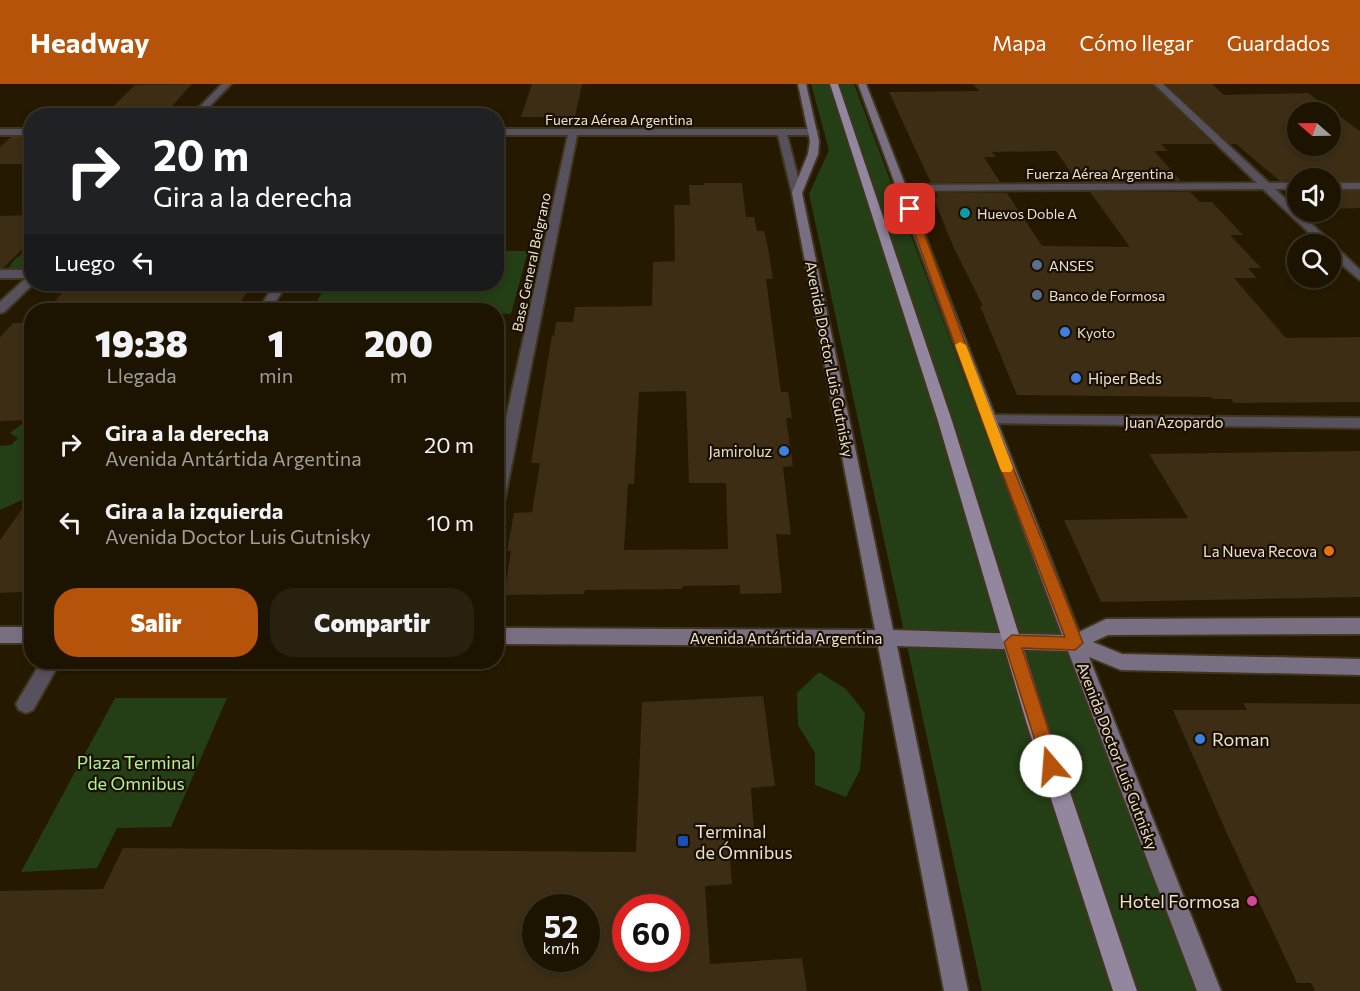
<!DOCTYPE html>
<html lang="es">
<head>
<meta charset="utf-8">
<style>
  :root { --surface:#1c1401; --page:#292110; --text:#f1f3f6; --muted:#a09e99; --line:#3a3323; --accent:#b45309 }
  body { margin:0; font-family:Commissioner,sans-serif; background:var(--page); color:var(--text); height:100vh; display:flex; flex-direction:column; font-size:22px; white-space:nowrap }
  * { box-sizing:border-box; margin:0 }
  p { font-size:20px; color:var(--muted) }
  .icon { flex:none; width:33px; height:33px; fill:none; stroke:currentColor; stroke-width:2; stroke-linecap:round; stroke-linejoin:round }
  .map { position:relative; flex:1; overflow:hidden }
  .panel { position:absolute; left:24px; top:219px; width:480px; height:366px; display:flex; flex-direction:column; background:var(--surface); border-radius:24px; box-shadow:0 3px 9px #0003,0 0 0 2px var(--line) }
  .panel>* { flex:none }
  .hud { position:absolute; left:24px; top:24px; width:480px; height:183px; border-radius:24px; box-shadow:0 3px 9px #0003,0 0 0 2px var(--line); background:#202124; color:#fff; overflow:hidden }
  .needle { width:39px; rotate:290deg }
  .fabs { position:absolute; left:1287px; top:18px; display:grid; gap:12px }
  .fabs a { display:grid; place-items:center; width:54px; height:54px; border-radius:50%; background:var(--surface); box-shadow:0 3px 9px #0003,0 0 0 2px var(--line); font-size:30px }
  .speed { position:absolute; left:522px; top:810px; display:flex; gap:12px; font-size:30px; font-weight:700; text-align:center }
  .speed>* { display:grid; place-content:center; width:78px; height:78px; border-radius:50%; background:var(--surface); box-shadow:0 3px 9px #0003,0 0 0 2px var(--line); line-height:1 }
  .speed small { font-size:15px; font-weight:400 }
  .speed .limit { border:9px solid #d22; background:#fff; color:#111 }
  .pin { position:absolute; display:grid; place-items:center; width:51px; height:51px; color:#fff; margin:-26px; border-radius:12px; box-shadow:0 3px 9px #0006 }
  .me { position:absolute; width:66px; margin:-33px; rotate:342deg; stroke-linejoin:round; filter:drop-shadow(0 0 4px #0008) }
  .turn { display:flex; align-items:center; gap:21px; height:126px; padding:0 30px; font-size:27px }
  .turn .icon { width:78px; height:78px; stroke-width:2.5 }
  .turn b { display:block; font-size:42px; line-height:51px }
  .then { display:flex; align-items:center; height:57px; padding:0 30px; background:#0003; gap:12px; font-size:22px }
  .eta { display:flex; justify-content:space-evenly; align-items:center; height:102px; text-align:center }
  .eta b { font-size:36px; font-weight:800; line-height:42px }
  .action { display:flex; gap:12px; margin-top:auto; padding:12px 30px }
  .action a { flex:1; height:69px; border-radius:24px; background:var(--accent); color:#fff; font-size:24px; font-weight:800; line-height:69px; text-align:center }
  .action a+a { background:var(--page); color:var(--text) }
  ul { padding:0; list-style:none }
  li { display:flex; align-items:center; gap:18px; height:78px; padding:0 30px }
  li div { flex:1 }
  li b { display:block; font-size:22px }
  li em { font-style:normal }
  header { display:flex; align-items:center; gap:36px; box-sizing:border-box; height:84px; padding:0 30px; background:var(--accent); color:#fff }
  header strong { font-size:28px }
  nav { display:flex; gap:33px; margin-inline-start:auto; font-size:21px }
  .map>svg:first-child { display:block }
  .green { fill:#243e15 }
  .building { fill:#3c2d14; fill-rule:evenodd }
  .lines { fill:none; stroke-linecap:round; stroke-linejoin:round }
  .minor-casing { stroke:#40361e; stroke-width:4 }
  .tertiary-casing { stroke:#40361e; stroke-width:4 }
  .secondary-casing { stroke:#40361e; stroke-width:4 }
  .primary-casing { stroke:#40361e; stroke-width:4 }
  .minor { fill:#57515d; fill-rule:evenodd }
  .tertiary { fill:#57515d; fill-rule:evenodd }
  .secondary { fill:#796f82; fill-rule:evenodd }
  .primary { fill:#93879f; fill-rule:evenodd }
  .route { fill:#b45309; stroke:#753606; stroke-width:1.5 }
  .slow { fill:#f59e0b }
  .culture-dot { fill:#0f9aa8; stroke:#1b1000; stroke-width:2 }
  .service-dot { fill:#5c6f8a; stroke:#1b1000; stroke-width:2 }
  .shop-dot { fill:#3f7fe0; stroke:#1b1000; stroke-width:2 }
  .food-dot { fill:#e8710a; stroke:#1b1000; stroke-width:2 }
  .transit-dot { fill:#1a4fb4; stroke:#1b1000; stroke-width:2 }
  .hotel-dot { fill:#d1479c; stroke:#1b1000; stroke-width:2 }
  .labels { text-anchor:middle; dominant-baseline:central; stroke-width:4.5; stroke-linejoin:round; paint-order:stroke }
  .far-street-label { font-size:14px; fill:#e9e1d2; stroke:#1b1000 }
  .far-poi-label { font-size:14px; fill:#e9e1d2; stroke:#1b1000; text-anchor:start }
  .street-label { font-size:15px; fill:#e9e1d2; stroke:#1b1000 }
  .poi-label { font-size:15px; fill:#e9e1d2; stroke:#1b1000; text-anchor:end }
  .near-poi-label { font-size:18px; fill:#e9e1d2; stroke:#1b1000; text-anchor:start }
  .near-park-label { font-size:18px; fill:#aff28f; stroke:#1b1000 }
</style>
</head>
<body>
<header>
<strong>Headway</strong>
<nav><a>Mapa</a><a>Cómo llegar</a><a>Guardados</a></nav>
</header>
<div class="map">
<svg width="1360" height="907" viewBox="0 0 1360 907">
  <rect width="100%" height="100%" fill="#251a01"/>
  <path class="green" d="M811,0H854L1195,907H982L809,110L829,66Z
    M31,161V187L8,186C12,174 24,171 31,161Z
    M497,167H528L511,230L497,229L496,226H312L327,200H496Z
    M31,333V412L0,426V362L11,361L18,354L10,349Z
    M819,588L846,605L865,629L860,686L846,713L815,701V669L798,641L797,609Z
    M115,614H227L171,743L117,744L97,784L21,788Z"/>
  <path class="building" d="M192,0L163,32H103L135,1Z
    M532,0H582L575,33H521Z
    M973,0H1152L1213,60H1161L1168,67H1154L1181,97L1082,98L1076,90H1072L1056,67L992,68L996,73H984L1000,98L931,99L889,8L979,7Z
    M1166,0H1212L1224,11L1308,9L1360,47V97H1330V94L1280,97L1236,60H1230ZM1298,28H1330V62H1298Z
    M11,53H32V74L23,80H0V63Z
    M704,99H742L746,133H754L757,147H764L768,164L773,195H766L781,308H788L792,334H786L793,382L783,383L791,451L776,450L782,509L740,510V501L683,502L682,505L585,506L584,510L504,511L511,467H507L514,429L532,428L540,379H531L552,251L554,252L556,238H573L575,223L652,222L653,178L675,177L674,121H690L689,101H704ZM686,307L689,399H726L728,465L624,466L628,400H634L639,308Z
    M1330,107H1360V124L1330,125Z
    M1090,108H1190L1200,118H1212L1243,151H1230L1261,184H1248L1257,194H1234L1286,254L1360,253V318L1234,319L1231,315H1213L1211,313L1017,311L980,222H983L953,162L933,113H938L936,109H1007L1042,162L1130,163Z
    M32,131V156L3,184H0V132Z
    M70,200H252L236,226H47Z
    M13,239H32V336L0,337V253Z
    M1360,367V513L1101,518L1064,436L1188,434L1149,370Z
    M32,411V497L25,508L0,509V456Z
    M763,612L775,702L751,704L754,749L728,750L732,800L705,802L710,880L802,874L807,907H0V807L103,805L123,764L636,768L642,618ZM536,824H586V874H536ZM626,824H676V874H626Z
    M1243,619L1360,620V907H1315L1311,899H1297L1228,752L1173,626H1247Z"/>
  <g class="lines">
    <defs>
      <path id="minor" d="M222,0H231L200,32H191Z
        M1154,0H1163L1269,99H1298V105H1275L1360,186V196L1330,171V160H1321L1263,105L903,107L898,104L903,101L1257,99Z
        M0,45H32V51H0Z
        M496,45H813L818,48L813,51H787L802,109L797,112L792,109L778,51H577L504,419L496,425V380L568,51H496Z
        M1330,99H1360V105H1330Z
        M0,186H32L33,200L4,228L0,229V218L26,194H0Z
        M275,200H287L270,226H258Z
        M988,331L1360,334V344L983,339L981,336L983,333Z"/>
      <path id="tertiary" d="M41,578H60L33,626L26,629L19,626L16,620Z"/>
      <path id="secondary" d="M798,0H806L819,57L818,70L802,109L893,546L1062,551L858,0H866L1079,548L1106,535L1360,534V550L1108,551L1093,558L1122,570L1360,575V591L1121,586L1089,573L1221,907H1197L1068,567L897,562L968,907H944L878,562L496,560V544L875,546L792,109L808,70L810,57Z
        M0,543H32V559H0Z"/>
      <path id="primary" d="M830,0H838L952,337L1046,637L1137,907H1113L1026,637L938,337Z"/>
    </defs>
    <use href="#minor" class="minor-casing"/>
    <use href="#tertiary" class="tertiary-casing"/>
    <use href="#secondary" class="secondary-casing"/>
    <use href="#primary" class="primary-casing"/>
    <use href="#minor" class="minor"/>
    <use href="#tertiary" class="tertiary"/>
    <use href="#secondary" class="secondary"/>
    <use href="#primary" class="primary"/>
  </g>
  <path class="route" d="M910,122L915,125L994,336L1083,559L1075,566L1022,564L1060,682L1057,688L1051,690L1045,688L1043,682L1004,558L1012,551L1065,553L982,336L906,125Z"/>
  <path class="slow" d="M960,258L966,261L1013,384L1011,388H1002L1000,384L955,261Z"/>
  <circle class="culture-dot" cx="965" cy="129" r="6"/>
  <g class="service-dot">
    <circle cx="1037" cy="181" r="6"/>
    <circle cx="1037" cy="211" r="6"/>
  </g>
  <g class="shop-dot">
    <circle cx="1065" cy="248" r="6"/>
    <circle cx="1076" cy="294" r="6"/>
    <circle cx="784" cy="367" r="6"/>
    <circle cx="1200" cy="655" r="6"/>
  </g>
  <circle class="food-dot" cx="1329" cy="467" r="6"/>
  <rect class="transit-dot" x="677" y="751" width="12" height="12" rx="3"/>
  <circle class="hotel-dot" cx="1252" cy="817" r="6"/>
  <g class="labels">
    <g class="far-street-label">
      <text x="619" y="35">Fuerza Aérea Argentina</text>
      <text x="1100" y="89">Fuerza Aérea Argentina</text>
      <text transform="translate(531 178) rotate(-78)">Base General Belgrano</text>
    </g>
    <g class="far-poi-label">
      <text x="977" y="129">Huevos Doble A</text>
      <text x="1049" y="181">ANSES</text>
      <text x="1049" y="211">Banco de Formosa</text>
      <text x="1077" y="248">Kyoto</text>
    </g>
    <g class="street-label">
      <text transform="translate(830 275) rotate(79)">Avenida Doctor Luis Gutnisky</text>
      <text x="1174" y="338">Juan Azopardo</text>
      <text x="786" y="554">Avenida Antártida Argentina</text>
      <text transform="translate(1118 672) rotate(69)">Avenida Doctor Luis Gutnisky</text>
    </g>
    <g class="poi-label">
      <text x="1088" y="294" text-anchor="start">Hiper Beds</text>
      <text x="772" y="367">Jamiroluz</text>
      <text x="1317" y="467">La Nueva Recova</text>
    </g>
    <g class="near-poi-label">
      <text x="1212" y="655">Roman</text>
      <text x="695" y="747">Terminal<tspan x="695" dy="21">de Ómnibus</tspan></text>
      <text x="1240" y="817" text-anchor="end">Hotel Formosa</text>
    </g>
    <g class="near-park-label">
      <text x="136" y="678">Plaza Terminal<tspan x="136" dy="21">de Omnibus</tspan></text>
    </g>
  </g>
</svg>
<div class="fabs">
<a><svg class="needle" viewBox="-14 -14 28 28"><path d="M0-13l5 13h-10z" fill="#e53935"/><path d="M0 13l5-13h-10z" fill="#a09e99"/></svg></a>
<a><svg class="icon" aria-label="sound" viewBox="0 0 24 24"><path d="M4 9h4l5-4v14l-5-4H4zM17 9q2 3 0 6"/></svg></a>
<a><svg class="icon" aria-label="search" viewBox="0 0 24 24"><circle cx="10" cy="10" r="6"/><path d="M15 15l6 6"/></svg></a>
</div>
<div class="speed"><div>52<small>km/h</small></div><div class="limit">60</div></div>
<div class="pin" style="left:910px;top:125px;background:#d93025"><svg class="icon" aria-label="arrive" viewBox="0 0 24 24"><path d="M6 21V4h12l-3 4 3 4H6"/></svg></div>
<svg class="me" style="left:1051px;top:682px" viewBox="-20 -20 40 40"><circle r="19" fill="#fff"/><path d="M0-13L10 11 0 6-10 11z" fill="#b45309"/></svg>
<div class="hud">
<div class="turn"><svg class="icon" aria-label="right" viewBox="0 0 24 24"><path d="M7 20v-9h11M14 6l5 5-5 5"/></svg><div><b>20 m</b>Gira a la derecha</div></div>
<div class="then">Luego<svg class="icon" aria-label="left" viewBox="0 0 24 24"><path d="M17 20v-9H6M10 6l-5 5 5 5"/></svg></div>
</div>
<section class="panel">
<div class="eta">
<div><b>19:38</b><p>Llegada</p></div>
<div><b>1</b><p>min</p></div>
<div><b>200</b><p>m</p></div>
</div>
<ul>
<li><svg class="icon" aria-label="right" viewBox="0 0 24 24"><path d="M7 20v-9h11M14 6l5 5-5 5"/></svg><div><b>Gira a la derecha</b><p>Avenida Antártida Argentina</p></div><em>20 m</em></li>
<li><svg class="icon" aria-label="left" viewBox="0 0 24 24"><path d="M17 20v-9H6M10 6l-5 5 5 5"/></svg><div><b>Gira a la izquierda</b><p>Avenida Doctor Luis Gutnisky</p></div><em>10 m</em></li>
</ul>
<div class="action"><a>Salir</a><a>Compartir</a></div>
</section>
</div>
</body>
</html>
